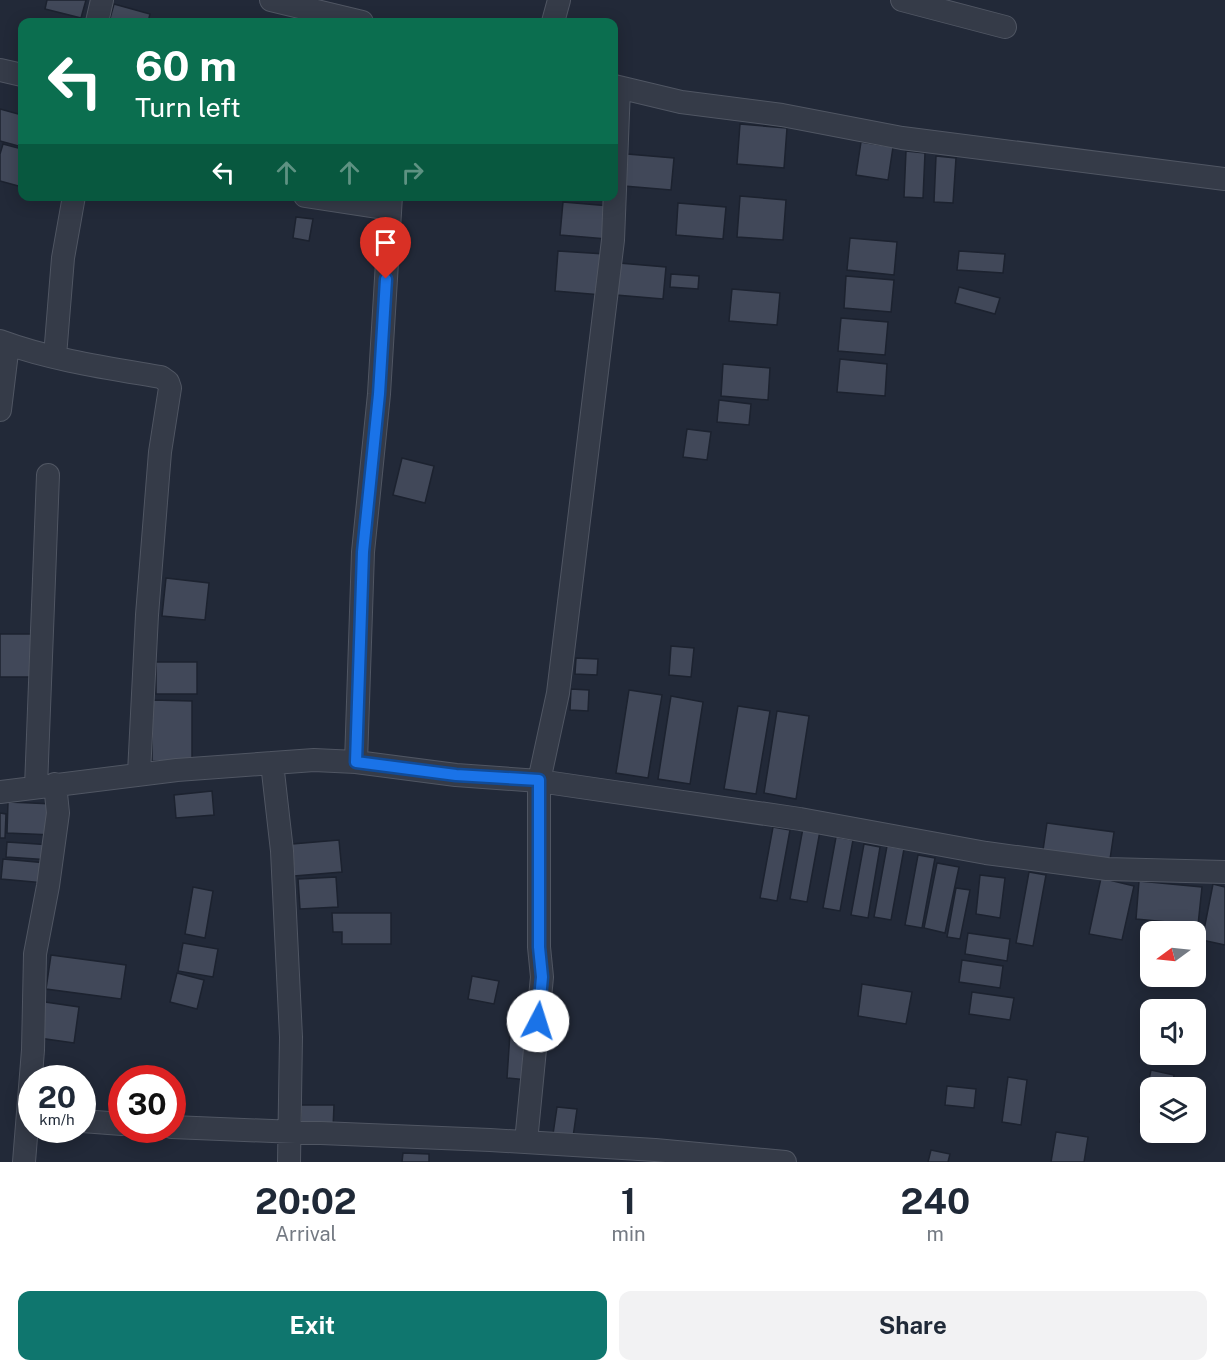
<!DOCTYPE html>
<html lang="en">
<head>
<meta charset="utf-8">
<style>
  :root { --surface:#fff; --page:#f2f2f3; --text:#1f2937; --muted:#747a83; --accent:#0f766e }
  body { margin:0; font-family:"Public Sans",sans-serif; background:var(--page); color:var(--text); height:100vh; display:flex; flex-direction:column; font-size:22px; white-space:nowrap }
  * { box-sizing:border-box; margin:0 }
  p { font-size:20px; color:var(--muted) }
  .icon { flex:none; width:33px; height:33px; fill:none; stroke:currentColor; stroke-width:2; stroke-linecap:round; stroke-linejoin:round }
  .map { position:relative; height:1162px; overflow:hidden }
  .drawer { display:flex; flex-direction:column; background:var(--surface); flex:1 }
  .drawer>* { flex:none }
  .banner { position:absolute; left:18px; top:18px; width:600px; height:183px; border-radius:12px; box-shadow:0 3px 15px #0003; background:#0b6e4f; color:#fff; overflow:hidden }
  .needle { width:39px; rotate:255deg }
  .buttons { position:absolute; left:1140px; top:921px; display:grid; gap:12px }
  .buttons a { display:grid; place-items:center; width:66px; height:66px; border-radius:12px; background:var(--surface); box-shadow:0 3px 15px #0003; font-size:30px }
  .speed { position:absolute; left:18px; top:1065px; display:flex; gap:12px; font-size:30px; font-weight:700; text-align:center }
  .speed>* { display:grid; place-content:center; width:78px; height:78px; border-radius:50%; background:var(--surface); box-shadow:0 3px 15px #0003; line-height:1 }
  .speed small { font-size:15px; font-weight:400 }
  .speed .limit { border:9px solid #d22; background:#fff; color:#111 }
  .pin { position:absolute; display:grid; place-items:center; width:51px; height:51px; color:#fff; margin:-62px -26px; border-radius:50% 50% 50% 0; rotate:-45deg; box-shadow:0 0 6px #0007 }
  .pin .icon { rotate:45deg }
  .me { position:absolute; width:66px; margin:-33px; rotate:5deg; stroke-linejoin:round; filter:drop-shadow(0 0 4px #0008) }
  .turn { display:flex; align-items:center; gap:21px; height:126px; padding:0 18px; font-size:27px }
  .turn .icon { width:78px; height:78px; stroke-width:2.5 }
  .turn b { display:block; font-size:42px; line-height:51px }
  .lanes { display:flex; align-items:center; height:57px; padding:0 18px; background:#0003; justify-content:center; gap:30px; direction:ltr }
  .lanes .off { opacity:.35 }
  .eta { display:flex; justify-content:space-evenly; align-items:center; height:102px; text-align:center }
  .eta b { font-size:36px; font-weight:700; line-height:42px }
  .primary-button { display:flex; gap:12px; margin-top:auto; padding:12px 18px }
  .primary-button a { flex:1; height:69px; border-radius:12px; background:var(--accent); color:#fff; font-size:24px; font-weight:700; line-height:69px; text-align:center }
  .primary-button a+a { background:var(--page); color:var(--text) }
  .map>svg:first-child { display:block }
  .building { fill:#414859; stroke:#1c222f; stroke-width:1.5 }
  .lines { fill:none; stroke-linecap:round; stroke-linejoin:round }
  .minor-casing { stroke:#505663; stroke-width:24 }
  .minor { stroke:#353b48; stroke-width:22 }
  .route-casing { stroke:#114b97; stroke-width:15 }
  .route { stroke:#1a73e8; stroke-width:10 }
</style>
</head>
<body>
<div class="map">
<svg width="1225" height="1162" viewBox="0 0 1225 1162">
  <rect width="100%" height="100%" fill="#222938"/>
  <path class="building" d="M47,0H86L81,18L45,9Z
    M114,4L150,14L148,22H109Z
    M0,109L22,115V147L0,141Z
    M740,124L787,128L784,168L737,164Z
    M861,142L893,147L888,180L856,175Z
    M3,144L22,149V187L0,181V154Z
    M906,151L925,153L923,198L904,197Z
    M627,154L674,158L671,190L624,186Z
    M936,156L956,158L953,203L934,202Z
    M740,196L786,200L783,240L737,237Z
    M563,202L610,206L607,239L560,235Z
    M678,203L726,207L723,239L676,235Z
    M296,217L313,219L309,241L293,238Z
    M850,238L897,242L894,275L847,270Z
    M558,251L605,254L602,295L555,291Z
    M959,251L1005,254L1003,273L957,270Z
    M619,263L666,267L663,299L616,295Z
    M671,274L699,276L698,289L670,287Z
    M846,276L894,280L891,312L844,308Z
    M959,287L1000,298L995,314L955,303Z
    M732,289L780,293L777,325L729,321Z
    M841,318L888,322L885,355L838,351Z
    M840,359L887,364L885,396L837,392Z
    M723,364L770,368L768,400L721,396Z
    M719,400L751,404L749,425L717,422Z
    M687,429L711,432L707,460L683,457Z
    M402,458L434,466L425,503L393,495Z
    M166,578L209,583L205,620L162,616Z
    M0,634H34V677H0Z
    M671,646L694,648L691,677L669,675Z
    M576,658L598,659L597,675L575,674Z
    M156,662H197V694H156Z
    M571,689L589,690L588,711L570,710Z
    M629,690L662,695L648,778L616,773Z
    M671,696L703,702L690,784L658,779Z
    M152,700L192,701V762L152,761Z
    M738,706L770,711L756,794L724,789Z
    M777,711L809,716L796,799L764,793Z
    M212,791L214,815L176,818L174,795Z
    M8,802L54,804L53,835L7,833Z
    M0,813L6,814L5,838H0Z
    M1047,823L1114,832L1109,866L1042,857Z
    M773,827L790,830L777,901L760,898Z
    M803,828L820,831L807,902L790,899Z
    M836,837L853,840L840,911L823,908Z
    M339,840L342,872L294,876L292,844Z
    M7,842L52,845L51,860L6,857Z
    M864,844L880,847L868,918L851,915Z
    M887,846L904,849L891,920L874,917Z
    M918,855L935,858L922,928L905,925Z
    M3,859L47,863L45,883L1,879Z
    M937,863L959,867L945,933L924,928Z
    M1029,872L1046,875L1033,946L1016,943Z
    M980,875L1005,878L1000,918L976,914Z
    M336,877L338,907L300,909L298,879Z
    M1101,878L1134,886L1122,940L1089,934Z
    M1139,881L1202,887L1198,925L1136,919Z
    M1213,884L1225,887V945L1202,940Z
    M193,887L213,891L205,938L185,934Z
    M956,888L970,890L960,939L947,937Z
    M332,913H391V944H342V932H333Z
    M968,933L1010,939L1007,961L965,954Z
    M183,943L218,949L213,977L178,971Z
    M51,955L126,965L121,999L46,989Z
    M962,960L1003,966L1000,988L959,982Z
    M177,973L204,980L197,1009L170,1002Z
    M472,976L499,981L494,1004L468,999Z
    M862,984L912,992L906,1024L858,1016Z
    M972,992L1014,998L1010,1020L969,1014Z
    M45,1002L79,1007L74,1043L39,1038Z
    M510,1033L531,1034L528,1080L507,1078Z
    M1151,1070L1174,1075L1172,1088H1150V1125L1140,1122Z
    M1008,1077L1027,1080L1021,1125L1002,1122Z
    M947,1086L976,1089L974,1108L945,1105Z
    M301,1105H334L333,1129H301Z
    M557,1107L577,1109L572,1144L552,1141Z
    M1056,1132L1088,1137L1084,1162H1051Z
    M931,1150L950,1154L948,1162H928Z
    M403,1153L429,1154V1162H402Z"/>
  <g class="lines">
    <defs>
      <path id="minor" d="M271,0L362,22
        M902,0L1005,27
        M97,22L102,0
        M553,22L559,0
        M0,70L22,75
        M614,86L681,102L782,115L902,138L1225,179
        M305,196L390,209
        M0,341C51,360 108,368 161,377L168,382L170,388L160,452L147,615L139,773
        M55,356L63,258L74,196
        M0,410L8,344
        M356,762L363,552L379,394L391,196
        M272,763L282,851L291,1037L289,1162
        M36,787L48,475
        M0,792L177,770L314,760L356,762L456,775L539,781L800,819L986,853L1107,869L1225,872
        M82,1121L122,1124
        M172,1127L490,1140L655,1150L785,1162
        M526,1142L542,977L539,947V781L558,693L613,240L619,88
        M24,1162L33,1050L35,954L48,886L58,813L55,784"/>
    </defs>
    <use href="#minor" class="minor-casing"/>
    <use href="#minor" class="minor"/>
  </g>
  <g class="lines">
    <defs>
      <path id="route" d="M386,279L379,394L363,552L356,762L456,775L539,780V947L542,977L538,1021"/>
    </defs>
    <use href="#route" class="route-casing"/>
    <use href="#route" class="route"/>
  </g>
</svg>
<div class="buttons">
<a><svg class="needle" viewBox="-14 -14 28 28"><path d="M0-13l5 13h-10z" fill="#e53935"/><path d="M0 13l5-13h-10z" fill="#747a83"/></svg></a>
<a><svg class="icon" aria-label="sound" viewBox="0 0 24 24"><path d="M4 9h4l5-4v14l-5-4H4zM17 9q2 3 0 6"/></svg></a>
<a><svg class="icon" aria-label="layers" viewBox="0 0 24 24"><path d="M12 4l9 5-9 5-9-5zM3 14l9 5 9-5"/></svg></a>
</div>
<div class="speed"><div>20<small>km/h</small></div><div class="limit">30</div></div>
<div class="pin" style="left:386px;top:279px;background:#d93025"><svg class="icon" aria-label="arrive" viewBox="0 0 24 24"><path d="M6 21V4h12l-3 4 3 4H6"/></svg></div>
<svg class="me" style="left:538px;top:1021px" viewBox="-20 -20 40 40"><circle r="19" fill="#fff"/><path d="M0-13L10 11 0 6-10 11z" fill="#1a73e8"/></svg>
<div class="banner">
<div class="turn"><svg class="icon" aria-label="left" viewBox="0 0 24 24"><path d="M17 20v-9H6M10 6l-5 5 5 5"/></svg><div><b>60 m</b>Turn left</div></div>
<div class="lanes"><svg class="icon" aria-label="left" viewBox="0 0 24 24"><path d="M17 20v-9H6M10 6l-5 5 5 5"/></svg><svg class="icon off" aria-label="ahead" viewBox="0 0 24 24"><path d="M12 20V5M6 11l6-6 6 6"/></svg><svg class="icon off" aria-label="ahead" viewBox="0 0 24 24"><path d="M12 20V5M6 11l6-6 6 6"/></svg><svg class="icon off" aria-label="right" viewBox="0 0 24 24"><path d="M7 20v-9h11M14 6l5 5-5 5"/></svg></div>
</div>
</div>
<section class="drawer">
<div class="eta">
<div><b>20:02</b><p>Arrival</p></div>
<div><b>1</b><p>min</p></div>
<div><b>240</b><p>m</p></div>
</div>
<div class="primary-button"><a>Exit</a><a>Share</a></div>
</section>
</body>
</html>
